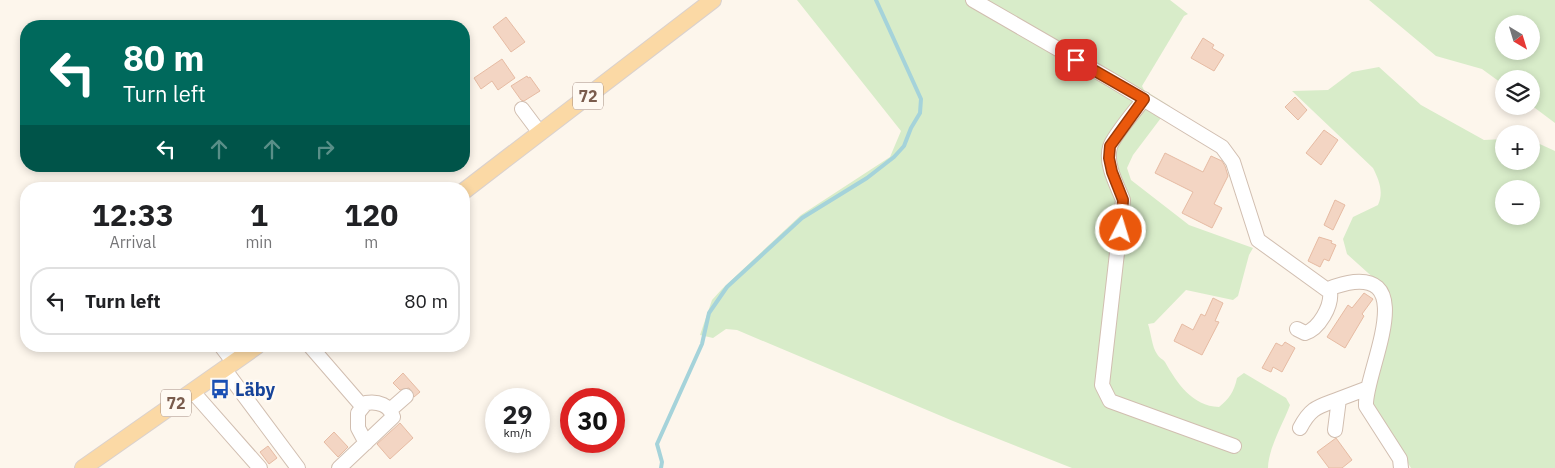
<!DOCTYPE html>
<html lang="en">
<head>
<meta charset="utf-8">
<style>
  :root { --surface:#fff; --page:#f2f2f2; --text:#202124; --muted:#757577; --line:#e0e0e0 }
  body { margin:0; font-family:"IBM Plex Sans",sans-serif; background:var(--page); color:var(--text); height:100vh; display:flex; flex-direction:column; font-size:19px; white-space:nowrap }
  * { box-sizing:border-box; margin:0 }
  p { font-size:16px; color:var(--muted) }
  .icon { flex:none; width:28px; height:28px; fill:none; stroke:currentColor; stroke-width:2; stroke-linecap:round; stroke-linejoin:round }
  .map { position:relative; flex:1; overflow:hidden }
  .sheet { position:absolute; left:20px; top:182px; width:450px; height:170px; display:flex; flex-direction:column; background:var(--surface); border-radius:20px; box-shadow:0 2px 8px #0003 }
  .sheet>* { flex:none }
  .top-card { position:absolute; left:20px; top:20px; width:450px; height:152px; border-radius:20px; box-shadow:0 2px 8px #0003; background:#00695c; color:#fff; overflow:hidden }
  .needle { width:32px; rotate:142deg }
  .fabs { position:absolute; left:1495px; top:15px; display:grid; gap:10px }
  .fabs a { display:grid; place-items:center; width:45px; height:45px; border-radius:50%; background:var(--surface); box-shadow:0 2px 8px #0003; font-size:25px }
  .speed { position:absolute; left:485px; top:388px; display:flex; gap:10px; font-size:25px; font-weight:700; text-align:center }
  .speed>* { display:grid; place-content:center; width:65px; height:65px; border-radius:50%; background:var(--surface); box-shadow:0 2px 8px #0003; line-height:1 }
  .speed small { font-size:12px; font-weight:400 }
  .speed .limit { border:8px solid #d22; background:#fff; color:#111 }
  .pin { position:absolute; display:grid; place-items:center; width:42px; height:42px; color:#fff; margin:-21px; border-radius:10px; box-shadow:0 2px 8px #0006 }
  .me { position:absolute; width:55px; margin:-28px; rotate:5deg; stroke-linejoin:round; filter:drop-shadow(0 0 4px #0008) }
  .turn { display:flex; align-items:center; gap:18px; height:105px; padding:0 20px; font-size:22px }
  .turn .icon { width:65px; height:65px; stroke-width:2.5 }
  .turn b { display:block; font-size:35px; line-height:42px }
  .lanes { display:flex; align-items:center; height:48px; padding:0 20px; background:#0003; justify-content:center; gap:25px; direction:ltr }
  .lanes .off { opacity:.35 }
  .eta { display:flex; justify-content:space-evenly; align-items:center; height:85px; text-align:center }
  .eta b { font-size:30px; font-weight:700; line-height:35px }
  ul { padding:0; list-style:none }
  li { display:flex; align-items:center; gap:15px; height:68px; margin:0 10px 8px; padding:0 10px; border:2px solid var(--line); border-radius:20px }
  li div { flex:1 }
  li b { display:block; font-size:19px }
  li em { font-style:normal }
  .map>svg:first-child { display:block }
  .green { fill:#d8ecc9; fill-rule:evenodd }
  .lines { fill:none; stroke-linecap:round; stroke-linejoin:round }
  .stream { stroke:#a5d3da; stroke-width:4 }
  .building { fill:#f3d5c3; stroke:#e6bba3 }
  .minor-casing { stroke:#d1beb0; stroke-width:16 }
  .major-casing { stroke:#dad1cd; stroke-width:18 }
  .minor { stroke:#fff; stroke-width:14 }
  .major { stroke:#fbd9a5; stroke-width:16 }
  .route-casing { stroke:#983908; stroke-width:12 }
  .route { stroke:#ea580c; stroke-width:9 }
  .labels { text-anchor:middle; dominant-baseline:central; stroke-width:5; stroke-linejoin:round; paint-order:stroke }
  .shield { fill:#fffaf3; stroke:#a28b7f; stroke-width:1 }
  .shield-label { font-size:16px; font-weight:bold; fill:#7a5c4d }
  .transit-label { font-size:18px; font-weight:bold; fill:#164399; stroke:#fffaf3; text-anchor:start }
</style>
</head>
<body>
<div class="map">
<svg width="1555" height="468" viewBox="0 0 1555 468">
  <rect width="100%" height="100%" fill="#fdf6ec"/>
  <path class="green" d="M797,0H1170L1188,14L1184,16L1142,86L1144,90L1170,106L1133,155L1127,168L1131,180L1189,225L1253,248L1249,255L1238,296L1233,300L1186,290L1154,323L1148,324C1151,333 1152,347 1157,354C1159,358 1163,359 1165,362C1177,383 1192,406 1219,407C1229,399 1234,392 1237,378L1244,373L1286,398L1290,405C1283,424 1268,449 1268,468H1072L953,421L737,330L726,329L713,338L700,335L712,300L722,289L801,215L890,157L901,131Z
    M1369,0H1555V123L1531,105V79H1504V85L1482,69L1436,56ZM1504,24H1531V51H1504Z
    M1379,67L1421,105L1484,140L1504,139V161H1531V140L1555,151V468H1411L1373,405L1371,397C1377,373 1397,313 1388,291L1347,254L1343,239L1353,217L1378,205C1384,192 1379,180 1373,168L1292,91L1328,90L1352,72ZM1504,189H1531V216H1504Z"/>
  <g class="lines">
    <path class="stream" d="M661,468L662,462L657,444L702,344L709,313L727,287L802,218L867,178L894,157L904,146L911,128L920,113L921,99L876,0"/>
  </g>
  <path class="building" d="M506,17L525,42L511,52L493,27Z
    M1203,38L1214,45L1212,48L1224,55L1214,71L1191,58Z
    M502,59L515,78L498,90L492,81L481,89L474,78Z
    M527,76L528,78L530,77L540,91L524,101L521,100L511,86Z
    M1295,97L1307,110L1298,120L1285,107Z
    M1324,130L1338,140L1321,165L1306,153Z
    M1165,153L1203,172L1211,156L1222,161L1225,166L1228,176L1214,204L1222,208L1212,228L1182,213L1193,192L1155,173Z
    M1335,200L1345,205L1333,230L1324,225Z
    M1319,237L1332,241L1331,243L1336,245L1329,261L1324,259L1320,267L1308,261Z
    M1364,293L1373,299L1362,314L1364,316L1345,348L1327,337L1348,305L1352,308Z
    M1213,298L1223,303L1215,321L1219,322L1202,355L1174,341L1182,324L1193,330L1201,314L1205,316Z
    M1285,342L1295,348L1282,372L1273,367L1271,372L1262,368L1276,343L1282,346Z
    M403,373L420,392L414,397L409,388L400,390L393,383Z
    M400,423L413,438L390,459L377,444Z
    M334,432L348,447L338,457L324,442Z
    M1336,438L1352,460L1342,468H1329L1317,452Z
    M268,446L277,458L269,464L260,452Z"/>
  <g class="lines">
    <defs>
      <path id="minor" d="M973,0L1110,79L1222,147L1233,162L1258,240L1330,292C1332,306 1319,329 1305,333L1297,329
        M1144,99C1136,110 1113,136 1110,147C1105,164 1117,185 1123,200L1102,385L1110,401L1234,446
        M522,109L540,133
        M1328,289C1336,286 1345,283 1354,282C1417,276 1364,375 1366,406L1400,459L1401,468
        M221,346L234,363
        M310,346L362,406
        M225,370L298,468
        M193,392L260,468
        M390,410L406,396
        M1300,428C1311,407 1318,407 1339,399
        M1335,430L1339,399L1368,388
        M339,468L393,417C390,405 378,401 366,403L358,413V428L366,443"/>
      <path id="major" d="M464,191L713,0
        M83,468L257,346"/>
    </defs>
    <use href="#minor" class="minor-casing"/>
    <use href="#major" class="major-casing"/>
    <use href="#minor" class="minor"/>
    <use href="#major" class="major"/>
  </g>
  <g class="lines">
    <defs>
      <path id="route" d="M1076,60L1144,99L1110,146L1109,158L1112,172L1123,200L1121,230"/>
    </defs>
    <use href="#route" class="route-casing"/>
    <use href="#route" class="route"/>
  </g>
  <defs>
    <symbol id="bus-bare" viewBox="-9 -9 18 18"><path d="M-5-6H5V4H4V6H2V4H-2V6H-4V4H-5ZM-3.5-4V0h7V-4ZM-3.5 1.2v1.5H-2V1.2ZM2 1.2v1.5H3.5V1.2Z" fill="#1a4fb4" stroke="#fffaf3" stroke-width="2.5" paint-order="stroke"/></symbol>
  </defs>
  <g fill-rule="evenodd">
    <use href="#bus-bare" x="206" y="375" width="28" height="28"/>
  </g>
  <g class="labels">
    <g class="shield">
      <rect x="573" y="82.5" width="30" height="27" rx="4"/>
      <rect x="161" y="389.5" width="30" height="27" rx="4"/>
    </g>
    <g class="shield-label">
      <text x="588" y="96">72</text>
      <text x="176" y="403">72</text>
    </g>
    <g class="transit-label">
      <text x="235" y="389">Läby</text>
    </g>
  </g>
</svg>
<div class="fabs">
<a><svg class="needle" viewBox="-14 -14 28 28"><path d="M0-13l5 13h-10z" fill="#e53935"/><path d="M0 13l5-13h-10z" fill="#757577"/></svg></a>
<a><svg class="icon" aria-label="layers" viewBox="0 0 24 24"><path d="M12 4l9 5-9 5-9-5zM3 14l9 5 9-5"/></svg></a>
<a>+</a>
<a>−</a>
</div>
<div class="speed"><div>29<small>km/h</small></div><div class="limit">30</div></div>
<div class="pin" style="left:1076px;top:60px;background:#d93025"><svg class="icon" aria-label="arrive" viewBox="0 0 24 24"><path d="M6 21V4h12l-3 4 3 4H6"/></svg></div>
<svg class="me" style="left:1121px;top:230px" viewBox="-20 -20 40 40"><circle r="17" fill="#ea580c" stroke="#fff" stroke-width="3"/><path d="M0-11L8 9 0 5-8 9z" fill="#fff"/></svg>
<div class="top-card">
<div class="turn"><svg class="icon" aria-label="left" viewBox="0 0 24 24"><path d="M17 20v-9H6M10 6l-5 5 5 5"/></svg><div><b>80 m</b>Turn left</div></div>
<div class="lanes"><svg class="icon" aria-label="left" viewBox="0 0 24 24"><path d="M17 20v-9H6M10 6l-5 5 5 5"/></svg><svg class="icon off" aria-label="ahead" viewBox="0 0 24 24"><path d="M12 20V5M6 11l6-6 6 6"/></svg><svg class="icon off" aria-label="ahead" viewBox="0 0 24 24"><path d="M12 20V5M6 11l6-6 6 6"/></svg><svg class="icon off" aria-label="right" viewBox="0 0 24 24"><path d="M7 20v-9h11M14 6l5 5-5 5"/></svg></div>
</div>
<section class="sheet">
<div class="eta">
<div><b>12:33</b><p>Arrival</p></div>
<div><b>1</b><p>min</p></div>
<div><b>120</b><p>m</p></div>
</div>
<ul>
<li><svg class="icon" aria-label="left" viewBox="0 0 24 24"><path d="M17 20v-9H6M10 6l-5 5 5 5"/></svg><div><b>Turn left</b></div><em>80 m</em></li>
</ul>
</section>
</div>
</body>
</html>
